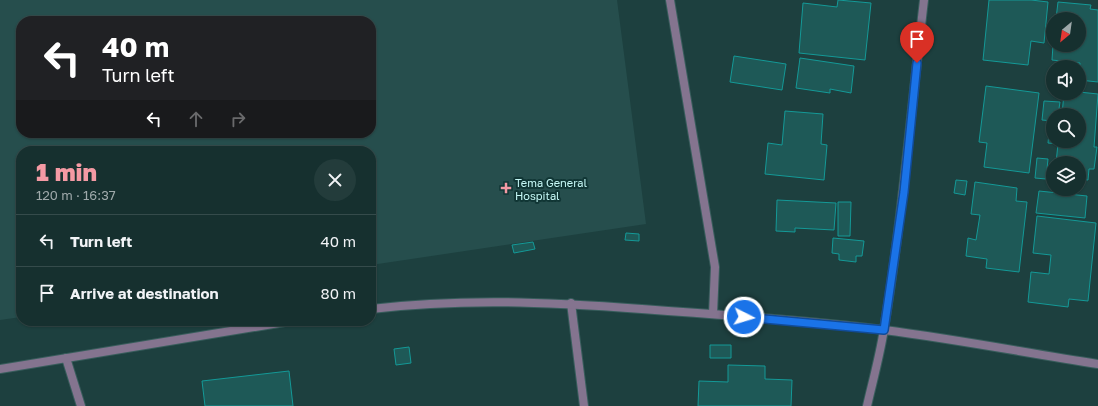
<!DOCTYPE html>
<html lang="en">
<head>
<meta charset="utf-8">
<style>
  :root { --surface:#16302f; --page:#233c3b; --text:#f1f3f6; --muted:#9ea9aa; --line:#354b4b; --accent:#f49aa4 }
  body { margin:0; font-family:"Golos Text",sans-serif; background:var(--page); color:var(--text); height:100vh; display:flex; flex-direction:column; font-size:15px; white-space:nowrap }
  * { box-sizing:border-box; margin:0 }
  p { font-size:13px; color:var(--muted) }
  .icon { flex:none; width:22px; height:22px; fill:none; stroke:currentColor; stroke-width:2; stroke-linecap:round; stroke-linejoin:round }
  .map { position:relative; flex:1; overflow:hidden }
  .drawer { position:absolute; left:16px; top:146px; width:360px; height:180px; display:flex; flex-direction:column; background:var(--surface); border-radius:16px; box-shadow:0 1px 3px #0004,0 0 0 1px var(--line) }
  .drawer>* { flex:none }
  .hud { position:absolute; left:16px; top:16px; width:360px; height:122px; border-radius:16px; box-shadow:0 1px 3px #0004,0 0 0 1px var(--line); background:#202124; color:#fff; overflow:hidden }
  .needle { width:26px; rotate:209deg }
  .tools { position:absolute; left:1046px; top:12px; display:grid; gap:8px }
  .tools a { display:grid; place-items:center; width:40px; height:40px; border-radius:50%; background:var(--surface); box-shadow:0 1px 3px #0004,0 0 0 1px var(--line); font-size:20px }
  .pin { position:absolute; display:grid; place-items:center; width:34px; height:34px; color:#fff; margin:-41px -17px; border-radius:50% 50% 50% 0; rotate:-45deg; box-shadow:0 0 4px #0007 }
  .pin .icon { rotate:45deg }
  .me { position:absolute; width:44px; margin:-22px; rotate:95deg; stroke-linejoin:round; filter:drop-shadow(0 0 3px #0008) }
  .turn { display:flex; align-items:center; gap:14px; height:84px; padding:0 20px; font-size:18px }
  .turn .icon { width:52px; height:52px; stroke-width:2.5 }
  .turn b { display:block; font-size:28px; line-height:34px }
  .lanes { display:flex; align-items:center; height:38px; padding:0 20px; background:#0003; justify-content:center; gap:20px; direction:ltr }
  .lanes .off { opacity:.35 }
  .round { display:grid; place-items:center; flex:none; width:42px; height:42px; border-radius:21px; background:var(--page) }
  .summary { display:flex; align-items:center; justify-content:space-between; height:68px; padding:0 20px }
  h1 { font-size:24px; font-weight:800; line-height:30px; color:var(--accent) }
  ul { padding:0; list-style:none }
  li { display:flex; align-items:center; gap:12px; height:52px; padding:0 20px; border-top:1px solid var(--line) }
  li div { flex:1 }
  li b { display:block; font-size:15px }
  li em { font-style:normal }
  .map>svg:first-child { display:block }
  .built { fill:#264e4d; fill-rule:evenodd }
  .building { fill:#1e5957; stroke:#149997 }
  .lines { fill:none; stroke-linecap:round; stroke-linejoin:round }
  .service-casing { stroke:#385d5c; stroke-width:10 }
  .minor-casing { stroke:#385d5c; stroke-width:10 }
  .tertiary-casing { stroke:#385d5c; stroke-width:10 }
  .service { stroke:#84748f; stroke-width:8 }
  .minor { stroke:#84748f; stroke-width:8 }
  .tertiary { stroke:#84748f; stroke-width:8 }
  .route-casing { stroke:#114b97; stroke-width:10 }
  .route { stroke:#1a73e8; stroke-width:7 }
  .poi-dot { fill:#f49aa4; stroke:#113635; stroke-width:1.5 }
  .labels { text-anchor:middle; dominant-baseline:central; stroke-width:4; stroke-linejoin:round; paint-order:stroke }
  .poi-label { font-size:11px; fill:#c6f8f6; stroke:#113635; text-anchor:start }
</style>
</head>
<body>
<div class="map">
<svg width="1098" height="406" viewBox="0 0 1098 406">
  <rect width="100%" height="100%" fill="#1d403f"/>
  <path class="built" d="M0,0H617L646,224L371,265V151H21V317L0,320ZM21,21H371V133H21Z"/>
  <path class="building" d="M838,0L871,3L865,60L799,53L803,3L837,7Z
    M989,0H1031L1048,2L1044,43L1031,41L1028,65L983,60Z
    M1058,2L1091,5L1090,9L1098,10V82L1079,80L1080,63L1052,60L1053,45H1079V19H1056Z
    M734,56L786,64L782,90L730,82Z
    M800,58L854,66L851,93L830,89V93L796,88Z
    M986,86L1039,93L1029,173L984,167L987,143L979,142Z
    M1079,92L1098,94L1094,147H1097L1094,169H1089L1088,180L1079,179V163H1056L1058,144L1048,143L1050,123L1053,124V141H1079V115H1062L1064,93Z
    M1044,101L1060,102L1058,115H1053V121L1042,120Z
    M785,111L823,114L821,144L827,145L824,180L765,174L768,143L782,145Z
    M1037,158L1048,159L1046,179L1035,178Z
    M956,180L967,181L965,195L954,193Z
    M975,182L1017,188L1016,201L1027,202L1019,272L986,268L987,259L966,256L968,238L976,240L980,215L971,214Z
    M1039,191L1087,196L1085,218L1036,213Z
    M777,200L836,203L834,230L795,228V232L776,231Z
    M838,202H851L850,236H838Z
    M1037,216L1096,223L1088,301L1069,299L1068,307L1028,302L1031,272L1049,274L1051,255L1033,253Z
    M626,233L639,234V241L625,240Z
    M833,238L864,241L862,256H856V262L839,260V254L832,253Z
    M533,242L535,249L514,253L512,245Z
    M710,345H731V358H710Z
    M409,347L411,363L396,365L394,349Z
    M728,365L765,366V379L792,380L791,406H698L699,381L728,382Z
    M289,371L293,406H205L202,381Z"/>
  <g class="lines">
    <defs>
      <path id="service" d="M66,358L81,406"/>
      <path id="minor" d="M670,0L715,267L713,314
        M571,303L584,406"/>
      <path id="tertiary" d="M371,309C472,297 567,303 668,311C740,316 812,321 884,330C955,339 1027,353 1098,364
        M0,369L291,321
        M867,406C873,380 880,355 884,329C902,220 911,110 924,0"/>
    </defs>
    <use href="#service" class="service-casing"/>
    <use href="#minor" class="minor-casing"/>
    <use href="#tertiary" class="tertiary-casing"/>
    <use href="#service" class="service"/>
    <use href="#minor" class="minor"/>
    <use href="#tertiary" class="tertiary"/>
  </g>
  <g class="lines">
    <defs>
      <path id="route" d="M744,317L884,330L904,192L917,63"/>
    </defs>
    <use href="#route" class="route-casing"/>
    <use href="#route" class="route"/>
  </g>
  <path class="poi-dot" d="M504 182h4v4h4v4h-4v4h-4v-4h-4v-4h4z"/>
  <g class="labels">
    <g class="poi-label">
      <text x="515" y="182">Tema General<tspan x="515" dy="13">Hospital</tspan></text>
    </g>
  </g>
</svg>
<div class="tools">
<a><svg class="needle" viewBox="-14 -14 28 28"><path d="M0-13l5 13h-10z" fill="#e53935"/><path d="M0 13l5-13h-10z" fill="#9ea9aa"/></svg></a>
<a><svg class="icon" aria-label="sound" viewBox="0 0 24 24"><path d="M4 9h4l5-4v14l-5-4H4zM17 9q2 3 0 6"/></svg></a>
<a><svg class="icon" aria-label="search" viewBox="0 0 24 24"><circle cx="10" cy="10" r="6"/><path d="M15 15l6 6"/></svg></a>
<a><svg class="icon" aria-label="layers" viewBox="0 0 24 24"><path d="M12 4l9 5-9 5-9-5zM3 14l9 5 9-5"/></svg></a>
</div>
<div class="pin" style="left:917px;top:63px;background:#d93025"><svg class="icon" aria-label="arrive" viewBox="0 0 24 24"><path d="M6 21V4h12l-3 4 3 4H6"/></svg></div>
<svg class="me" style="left:744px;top:317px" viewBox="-20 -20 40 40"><circle r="17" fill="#1a73e8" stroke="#fff" stroke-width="3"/><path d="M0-11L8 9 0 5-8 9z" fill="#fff"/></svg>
<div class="hud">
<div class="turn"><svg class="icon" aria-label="left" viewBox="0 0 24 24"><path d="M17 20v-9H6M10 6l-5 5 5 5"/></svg><div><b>40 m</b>Turn left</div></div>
<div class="lanes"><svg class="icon" aria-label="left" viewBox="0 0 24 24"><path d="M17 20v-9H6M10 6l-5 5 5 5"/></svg><svg class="icon off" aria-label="ahead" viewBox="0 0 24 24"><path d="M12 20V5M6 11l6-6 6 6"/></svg><svg class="icon off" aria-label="right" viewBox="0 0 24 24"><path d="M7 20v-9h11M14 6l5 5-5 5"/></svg></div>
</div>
<section class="drawer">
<div class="summary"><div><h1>1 min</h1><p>120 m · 16:37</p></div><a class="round"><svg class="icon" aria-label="close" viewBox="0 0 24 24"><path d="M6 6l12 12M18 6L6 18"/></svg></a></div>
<ul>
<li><svg class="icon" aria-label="left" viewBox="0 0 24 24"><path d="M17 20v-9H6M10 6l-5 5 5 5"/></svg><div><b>Turn left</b></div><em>40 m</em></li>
<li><svg class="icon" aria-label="arrive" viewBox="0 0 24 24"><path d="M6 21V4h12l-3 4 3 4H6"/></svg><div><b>Arrive at destination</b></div><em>80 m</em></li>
</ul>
</section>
</div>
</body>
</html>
